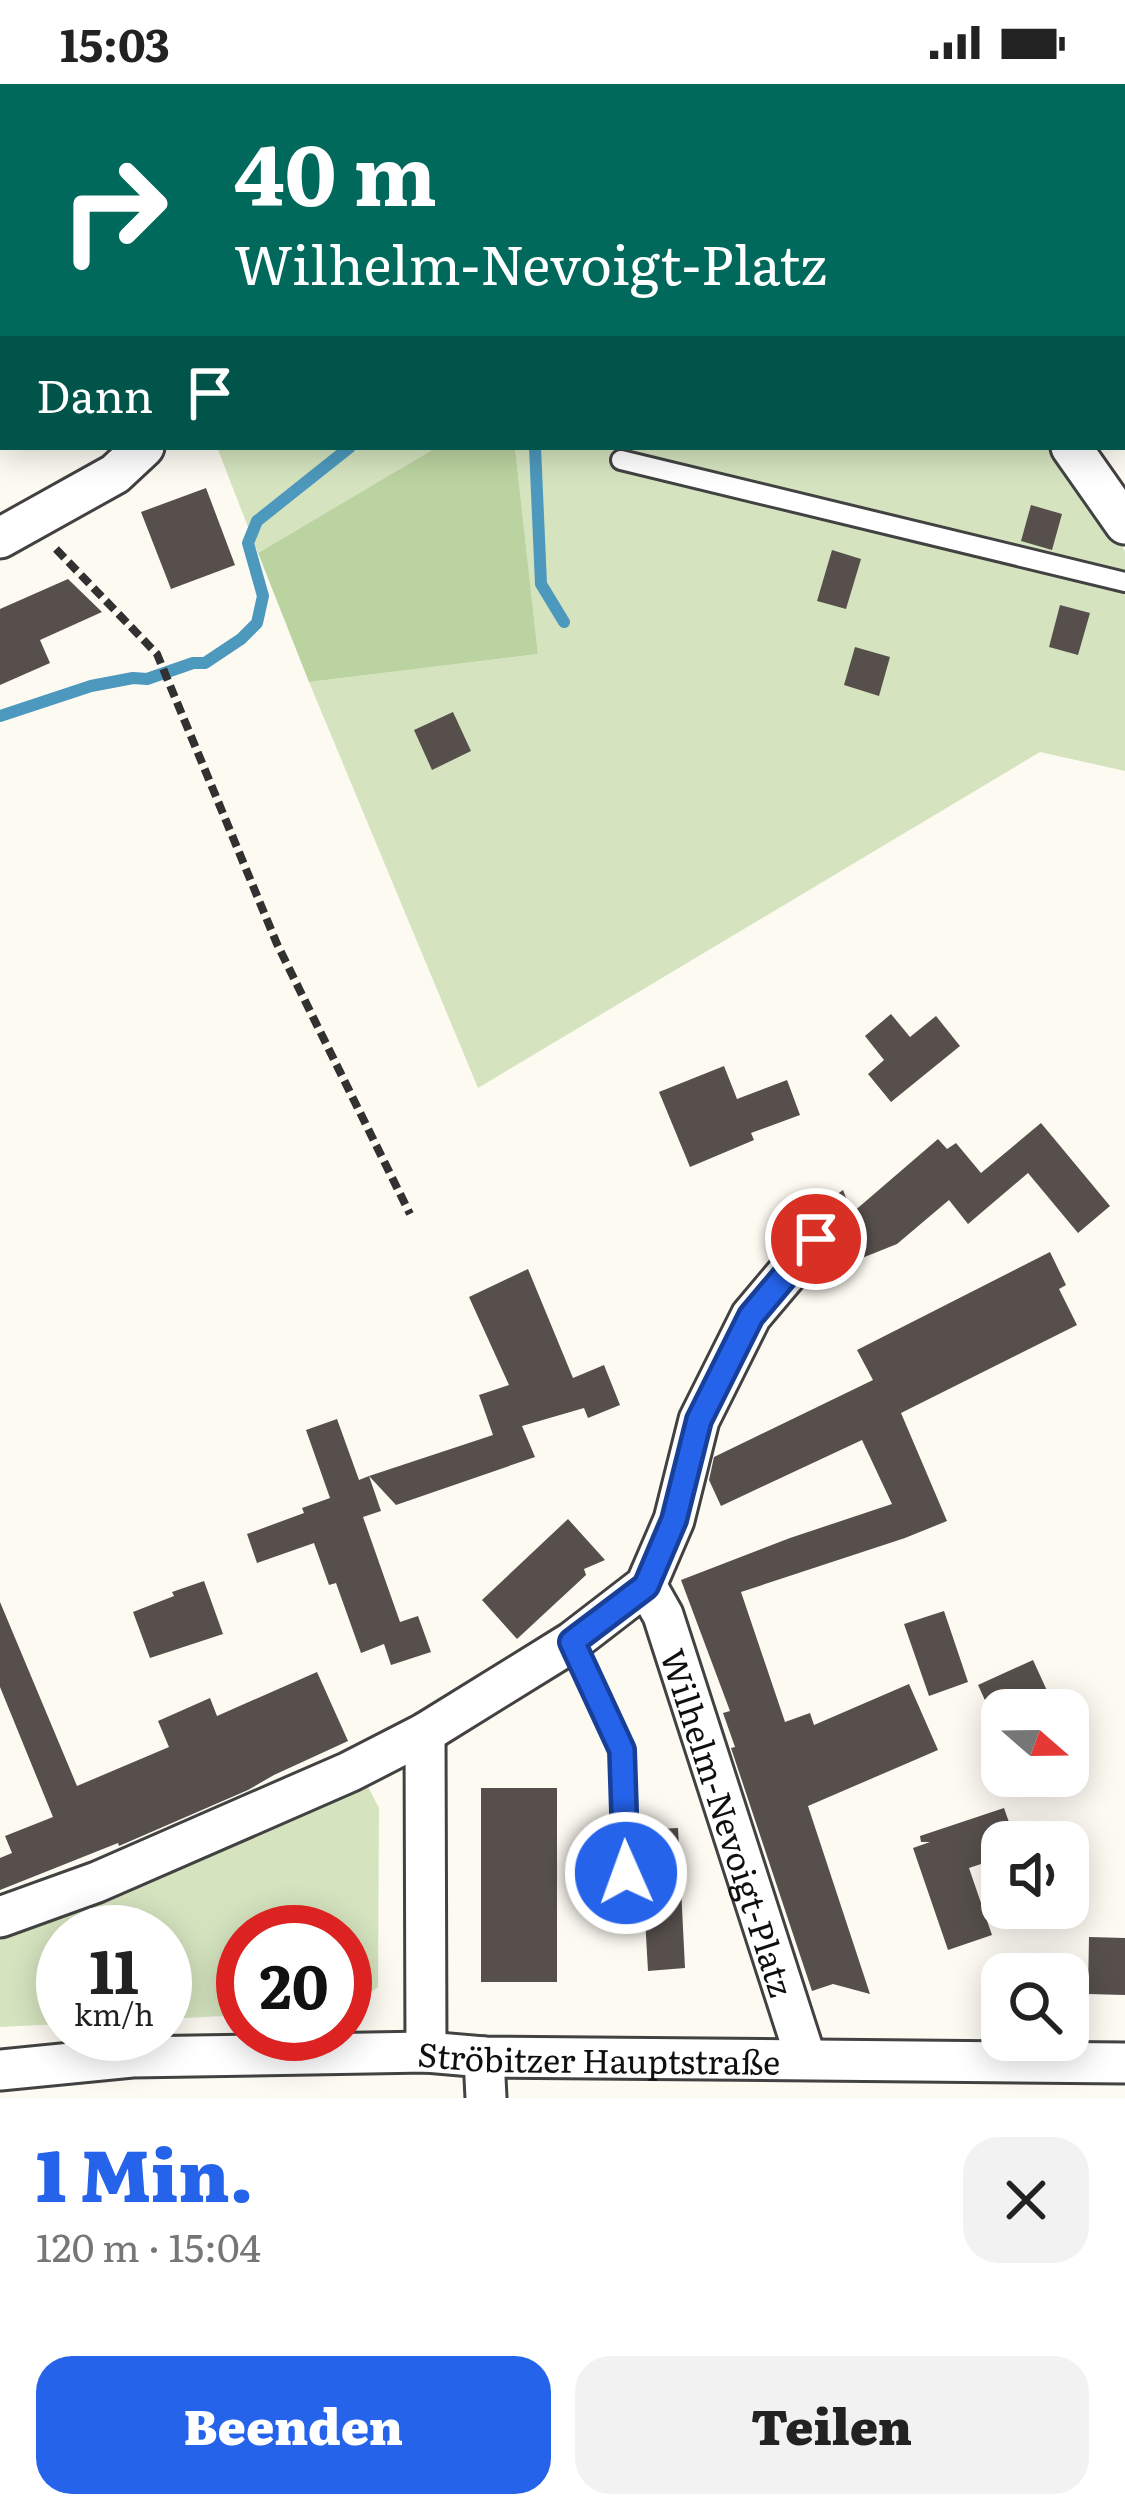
<!DOCTYPE html>
<html lang="de">
<head>
<meta charset="utf-8">
<style>
  :root { --surface:#fff; --page:#f2f2f2; --text:#222; --muted:#767676; --accent:#2563eb }
  body { margin:0; font-family:Literata,serif; background:var(--page); color:var(--text); height:100vh; display:flex; flex-direction:column; font-size:45px; white-space:nowrap }
  * { box-sizing:border-box; margin:0 }
  p { font-size:39px; color:var(--muted) }
  .icon { flex:none; width:66px; height:66px; fill:none; stroke:currentColor; stroke-width:2; stroke-linecap:round; stroke-linejoin:round }
  .map { position:relative; height:2014px; overflow:hidden }
  .details { display:flex; flex-direction:column; background:var(--surface); flex:1 }
  .details>* { flex:none }
  .top-card { position:absolute; left:0px; top:0px; width:1125px; height:366px; box-shadow:0 6px 30px #0003; background:#00695c; color:#fff; overflow:hidden }
  .needle { width:78px; rotate:110deg }
  .fabs { position:absolute; left:981px; top:1605px; display:grid; gap:24px }
  .fabs a { display:grid; place-items:center; width:108px; height:108px; border-radius:24px; background:var(--surface); box-shadow:0 6px 30px #0003; font-size:60px }
  .speed { position:absolute; left:36px; top:1821px; display:flex; gap:24px; font-size:60px; font-weight:700; text-align:center }
  .speed>* { display:grid; place-content:center; width:156px; height:156px; border-radius:50%; background:var(--surface); box-shadow:0 6px 30px #0003; line-height:1 }
  .speed small { font-size:30px; font-weight:400 }
  .speed .limit { border:18px solid #d22; background:#fff; color:#111 }
  .pin { position:absolute; display:grid; place-items:center; width:102px; height:102px; color:#fff; margin:-51px; border:6px solid #fff; border-radius:50%; box-shadow:0 3px 12px #0007 }
  .me { position:absolute; width:132px; margin:-66px; rotate:358deg; stroke-linejoin:round; filter:drop-shadow(0 0 9px #0008) }
  .turn { display:flex; align-items:center; gap:42px; height:252px; padding:0 36px; font-size:54px }
  .turn .icon { width:156px; height:156px; stroke-width:2.5 }
  .turn b { display:block; font-size:84px; line-height:102px }
  .then { display:flex; align-items:center; height:114px; padding:0 36px; background:#0003; gap:24px; font-size:45px }
  .round { display:grid; place-items:center; flex:none; width:126px; height:126px; border-radius:36px; background:var(--page) }
  .summary { display:flex; align-items:center; justify-content:space-between; height:204px; padding:0 36px }
  h1 { font-size:72px; font-weight:800; line-height:90px; color:var(--accent) }
  .button { display:flex; gap:24px; margin-top:auto; padding:24px 36px }
  .button a { flex:1; height:138px; border-radius:36px; background:var(--accent); color:#fff; font-size:48px; font-weight:800; line-height:138px; text-align:center }
  .button a+a { background:var(--page); color:var(--text) }
  .status { display:flex; justify-content:space-between; align-items:center; height:84px; padding:0 60px; background:var(--surface); direction:ltr }
  .status svg { height:33px; fill:currentColor }
  .map>svg:first-child { display:block }
  .green { fill:#d5e4bf }
  .forest { fill:#bbd3a0 }
  .lines { fill:none; stroke-linecap:round; stroke-linejoin:round }
  .stream { stroke:#4d98bd; stroke-width:12 }
  .building { fill:#564f4c }
  .lane-casing { stroke:#424242; stroke-width:24 }
  .street-casing { stroke:#424242; stroke-width:45 }
  .path { stroke:#313131; stroke-width:8; stroke-dasharray:12 6; stroke-linecap:butt }
  .lane { stroke:#fff; stroke-width:18 }
  .street { stroke:#fff; stroke-width:39 }
  .route-casing { stroke:#184099; stroke-width:30 }
  .route { stroke:#2563eb; stroke-width:21 }
  .labels { text-anchor:middle; dominant-baseline:central; stroke-width:12; stroke-linejoin:round; paint-order:stroke }
  .street-label { font-size:33px; fill:#0f0f0f; stroke:#fff }
</style>
</head>
<body>
<div class="status"><b>15:03</b><svg viewBox="0 0 49 12"><path d="M0 12V9h3v3zM5 12V6h3v6zM10 12V3h3v9zM15 12V0h3v12zM26 1h20v11H26zM47 4h2v5h-2z"/></svg></div>
<div class="map">
<svg width="1125" height="2014" viewBox="0 0 1125 2014">
  <rect width="100%" height="100%" fill="#fdfaf2"/>
  <path class="green" d="M217,363H437L258,469Z
    M515,363H1059L1125,467V687L1040,668L478,1004L309,598L538,570Z
    M366,1699L379,1724L378,1903L346,1926L345,1848H243V1931L165,1935V1848H63V1940L0,1943V1853L113,1811Z"/>
  <path class="forest" d="M437,363H515L538,570L309,598L258,469Z"/>
  <g class="lines">
    <path class="stream" d="M535,363L541,500L564,538
      M0,632L91,602L133,594L147,595L193,579H205L241,555L257,539L263,512L248,459L257,437L350,363"/>
  </g>
  <path class="building" d="M206,404L235,481L171,505L141,428Z
    M1031,421L1062,430L1052,466L1021,457Z
    M832,466L861,475L846,525L817,517Z
    M68,495L102,528L40,556L50,579L0,601V525Z
    M1060,521L1090,529L1078,571L1049,563Z
    M855,563L890,573L879,612L844,601Z
    M453,628L471,667L432,686L414,646Z
    M891,930L910,953L936,932L960,962L891,1018L868,990L884,976L865,952Z
    M724,982L737,1015L787,996L800,1031L751,1049L754,1056L690,1083L659,1008Z
    M1041,1039L1110,1122L1078,1149L1028,1089L968,1140L949,1116L897,1160L837,1184L833,1173L839,1160L838,1146L830,1136L816,1132L814,1127L843,1106L852,1129L938,1055L947,1065L956,1059L981,1089Z
    M1050,1168L1066,1201L1059,1205L1077,1241L901,1329L947,1437L905,1454L741,1508L785,1638L810,1629L814,1641L909,1600L938,1666L808,1722L870,1910L833,1900L812,1907L731,1664L735,1663L723,1629L730,1627L681,1496L790,1454L892,1420L862,1356L721,1422L709,1396L714,1373L873,1296L857,1266Z
    M528,1185L573,1294L604,1281L620,1321L588,1334L584,1324L522,1342L535,1373L396,1421L369,1392L493,1351L479,1311L509,1301L469,1213Z
    M337,1335L359,1396L369,1392L381,1427L363,1433L400,1538L418,1532L431,1568L391,1581L384,1560L361,1569L336,1499L329,1501L314,1459L257,1479L247,1450L304,1429L302,1424L330,1414L306,1346Z
    M568,1435L605,1476L584,1485L586,1491L517,1555L482,1516Z
    M204,1497L223,1550L150,1574L133,1528L174,1512L172,1508Z
    M0,1518L77,1702L169,1663L158,1637L210,1614L217,1632L317,1588L348,1657L274,1691L248,1706L119,1762L118,1759L0,1806V1774L12,1769L5,1752L53,1733L0,1603Z
    M944,1527L968,1598L929,1612L904,1540Z
    M1033,1576L1049,1611L1016,1626H1002V1632L994,1636L978,1601Z
    M481,1704H557V1898H481Z
    M1004,1724L1016,1758H1002V1773L969,1784L992,1851L948,1866L913,1764L930,1758H921L920,1752Z
    M678,1744L685,1884L648,1887L640,1746Z
    M1089,1853L1125,1854V1911L1088,1910Z"/>
  <g class="lines">
    <defs>
      <path id="lane" d="M621,376L1125,498
        M572,1558L622,1665L628,1830"/>
      <g id="street">
        <path d="M911,3L912,0"/>
        <path d="M1071,363L1125,440"/>
        <path d="M0,454L115,390L144,363"/>
        <path id="s1" d="M646,1501L663,1531L806,1975"/>
        <path d="M425,1649L426,1968"/>
        <path d="M0,1833L97,1798L349,1688L425,1649L572,1558L646,1501L674,1436L699,1336L751,1232L816,1155"/>
        <path d="M484,1973L486,2014"/>
        <path id="s2" d="M0,1986L132,1973L426,1968L484,1973L1125,1979"/>
      </g>
    </defs>
    <use href="#lane" class="lane-casing"/>
    <use href="#street" class="street-casing"/>
    <path class="path" d="M254,0L255,3
      M653,3V0
      M1122,306H1125
      M56,465L157,570L277,860L410,1130"/>
    <use href="#lane" class="lane"/>
    <use href="#street" class="street"/>
  </g>
  <g class="lines">
    <defs>
      <path id="route" d="M626,1789L622,1666L572,1558L646,1502L674,1436L699,1336L751,1232L816,1155"/>
    </defs>
    <use href="#route" class="route-casing"/>
    <use href="#route" class="route"/>
  </g>
  <g class="labels">
    <g class="street-label">
      <text stroke="none"><textPath href="#s1" startOffset="252">Wilhelm-Nevoigt-Platz</textPath></text>
      <text stroke="none"><textPath href="#s2" startOffset="600">Ströbitzer Hauptstraße</textPath></text>
    </g>
  </g>
</svg>
<div class="fabs">
<a><svg class="needle" viewBox="-14 -14 28 28"><path d="M0-13l5 13h-10z" fill="#e53935"/><path d="M0 13l5-13h-10z" fill="#767676"/></svg></a>
<a><svg class="icon" aria-label="sound" viewBox="0 0 24 24"><path d="M4 9h4l5-4v14l-5-4H4zM17 9q2 3 0 6"/></svg></a>
<a><svg class="icon" aria-label="search" viewBox="0 0 24 24"><circle cx="10" cy="10" r="6"/><path d="M15 15l6 6"/></svg></a>
</div>
<div class="speed"><div>11<small>km/h</small></div><div class="limit">20</div></div>
<div class="pin" style="left:816px;top:1155px;background:#d93025"><svg class="icon" aria-label="arrive" viewBox="0 0 24 24"><path d="M6 21V4h12l-3 4 3 4H6"/></svg></div>
<svg class="me" style="left:626px;top:1789px" viewBox="-20 -20 40 40"><circle r="17" fill="#2563eb" stroke="#fff" stroke-width="3"/><path d="M0-11L8 9 0 5-8 9z" fill="#fff"/></svg>
<div class="top-card">
<div class="turn"><svg class="icon" aria-label="right" viewBox="0 0 24 24"><path d="M7 20v-9h11M14 6l5 5-5 5"/></svg><div><b>40 m</b>Wilhelm-Nevoigt-Platz</div></div>
<div class="then">Dann<svg class="icon" aria-label="arrive" viewBox="0 0 24 24"><path d="M6 21V4h12l-3 4 3 4H6"/></svg></div>
</div>
</div>
<section class="details">
<div class="summary"><div><h1>1 Min.</h1><p>120 m · 15:04</p></div><a class="round"><svg class="icon" aria-label="close" viewBox="0 0 24 24"><path d="M6 6l12 12M18 6L6 18"/></svg></a></div>
<div class="button"><a>Beenden</a><a>Teilen</a></div>
</section>
</body>
</html>
